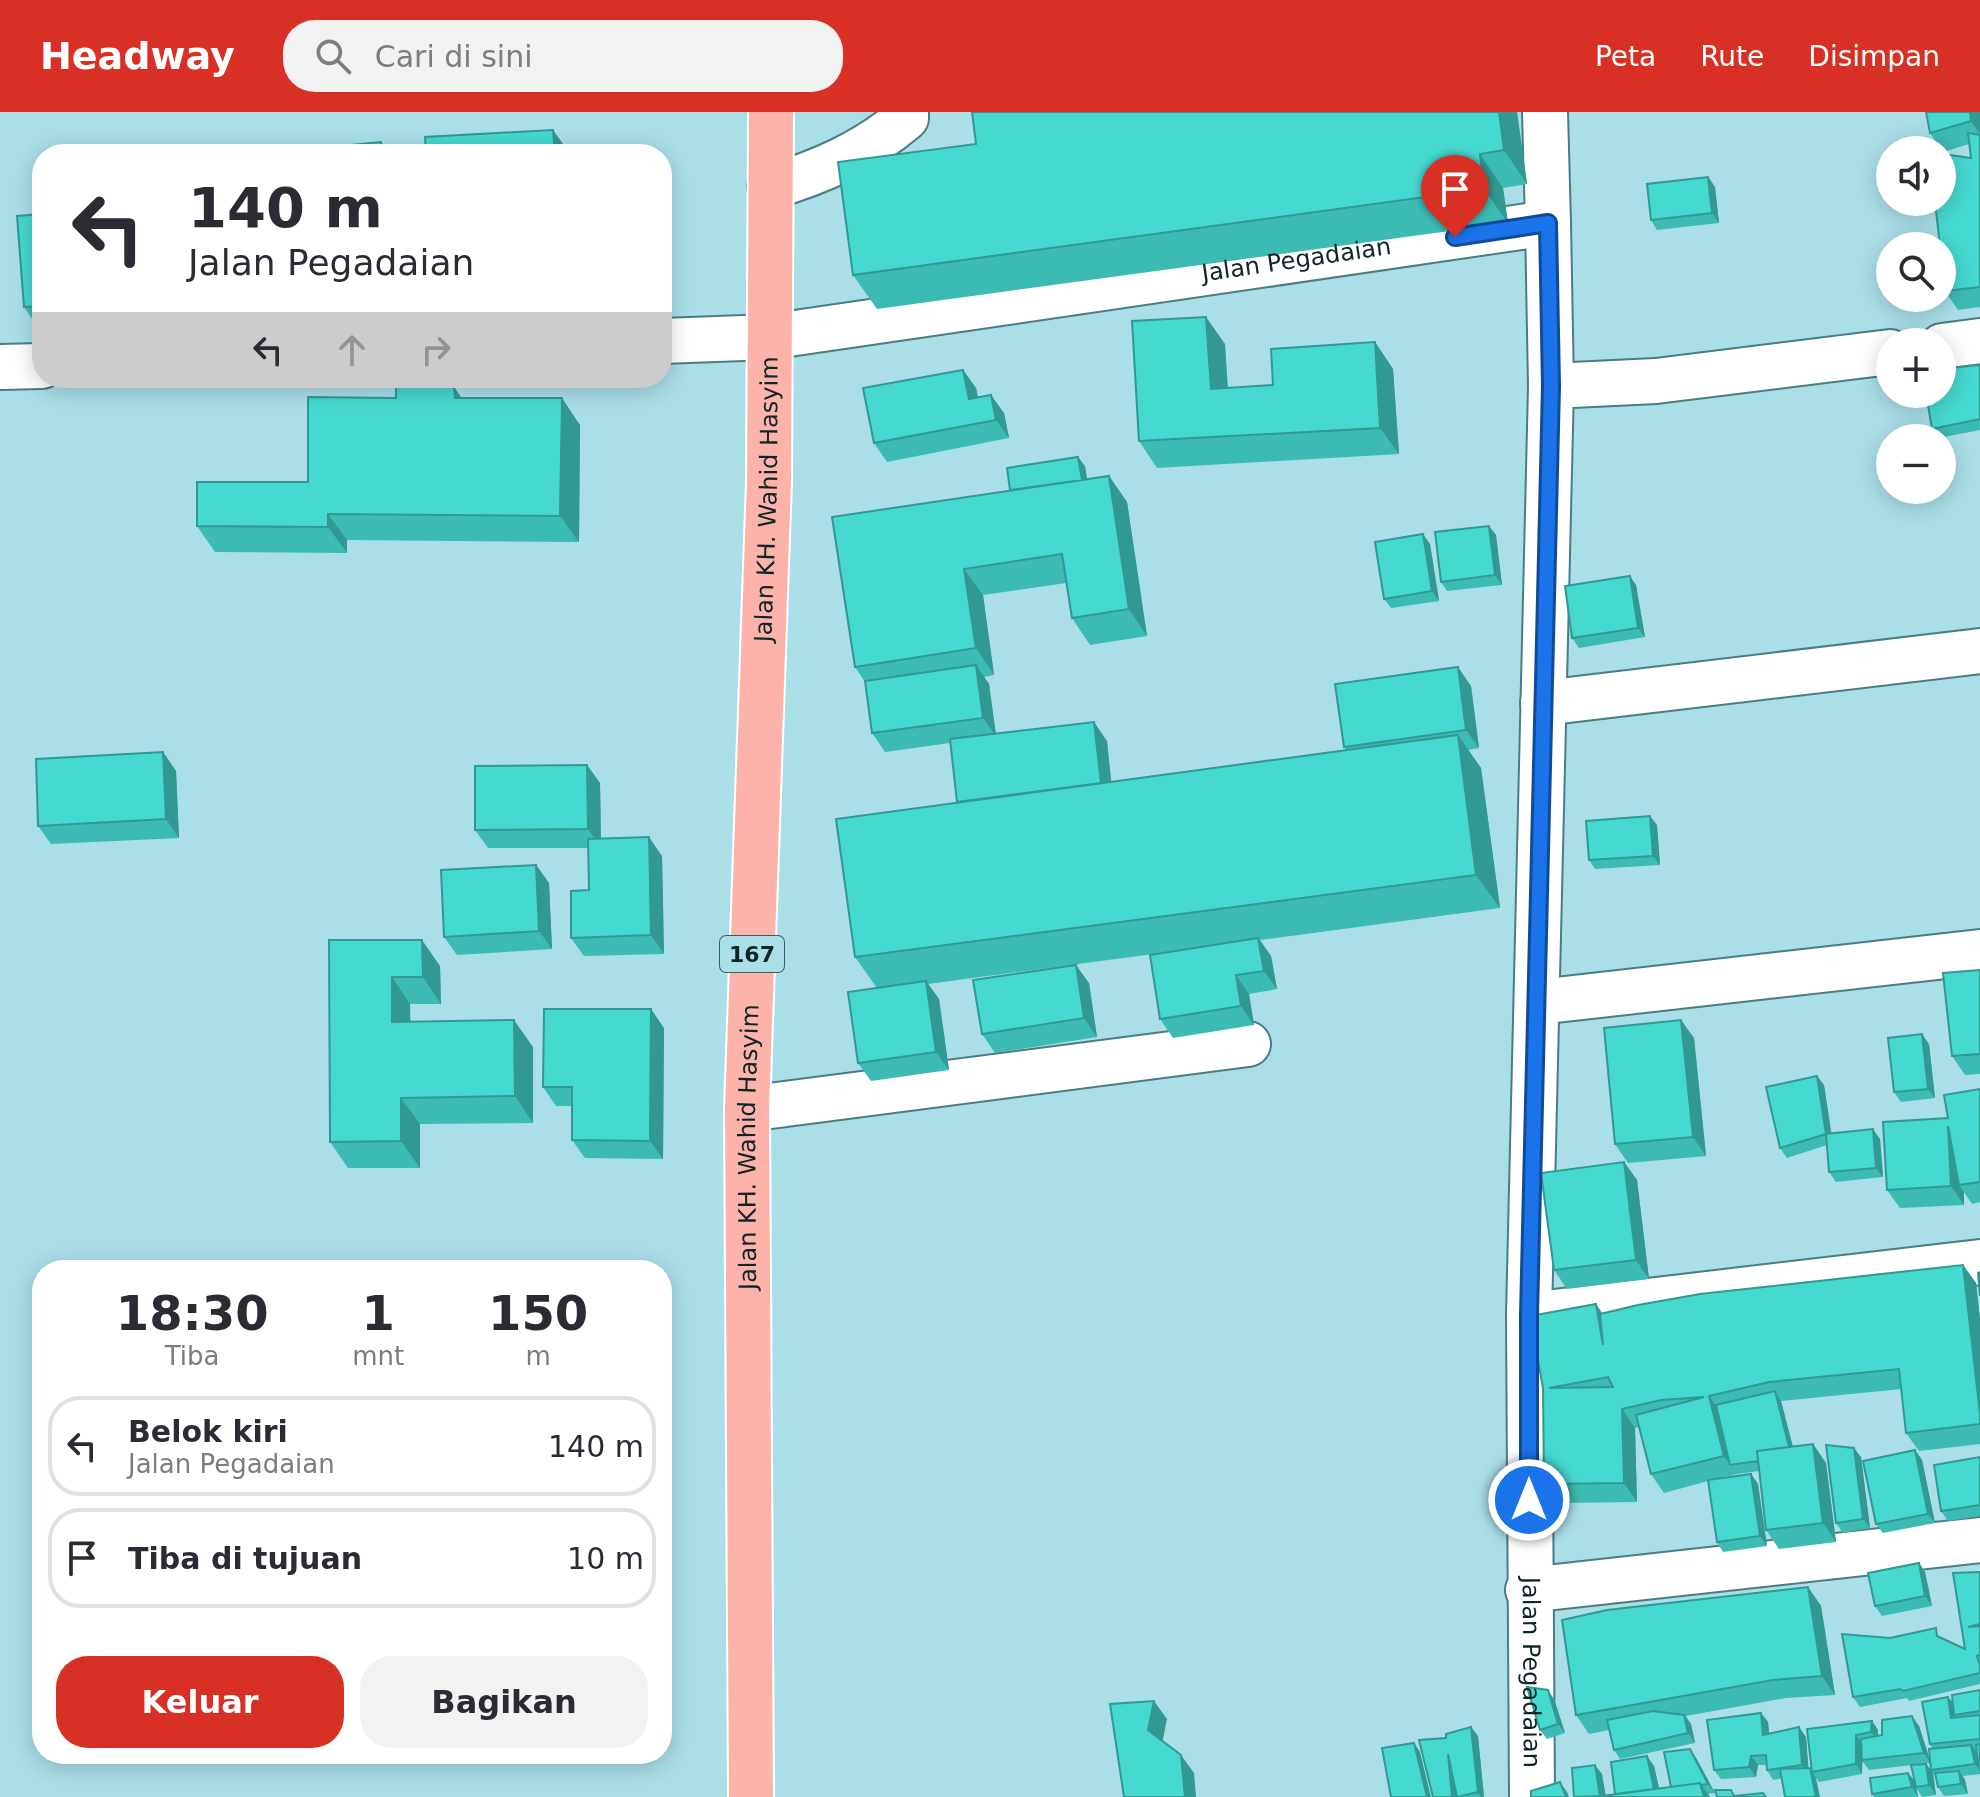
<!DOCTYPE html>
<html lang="id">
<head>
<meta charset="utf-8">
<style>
  :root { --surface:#fff; --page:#f2f2f3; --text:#2b2b33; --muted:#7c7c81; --line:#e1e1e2; --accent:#d93025 }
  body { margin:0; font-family:"DejaVu Sans",sans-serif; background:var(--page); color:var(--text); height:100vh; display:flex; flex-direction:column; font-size:30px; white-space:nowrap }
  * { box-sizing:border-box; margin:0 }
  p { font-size:26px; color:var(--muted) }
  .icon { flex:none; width:44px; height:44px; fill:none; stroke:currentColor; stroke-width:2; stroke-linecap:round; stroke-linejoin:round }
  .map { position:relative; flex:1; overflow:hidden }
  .side { position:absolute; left:32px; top:1148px; width:640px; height:504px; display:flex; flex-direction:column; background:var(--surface); border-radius:32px; box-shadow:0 4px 20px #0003 }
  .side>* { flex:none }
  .banner { position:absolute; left:32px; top:32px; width:640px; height:244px; border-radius:32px; box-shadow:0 4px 20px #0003; background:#fff; color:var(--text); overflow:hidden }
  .controls { position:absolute; left:1876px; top:24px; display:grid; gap:16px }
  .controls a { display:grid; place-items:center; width:80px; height:80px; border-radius:50%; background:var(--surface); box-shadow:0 4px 20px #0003; font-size:40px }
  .pin { position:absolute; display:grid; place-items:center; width:68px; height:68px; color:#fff; margin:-82px -34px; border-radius:50% 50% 50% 0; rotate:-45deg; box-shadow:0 0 8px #0007 }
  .pin .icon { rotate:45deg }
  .me { position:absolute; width:88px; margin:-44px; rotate:0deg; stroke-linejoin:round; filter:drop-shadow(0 0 6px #0008) }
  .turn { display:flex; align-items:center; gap:28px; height:168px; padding:0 24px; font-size:36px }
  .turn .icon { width:104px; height:104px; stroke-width:2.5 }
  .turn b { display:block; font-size:56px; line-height:68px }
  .lanes { display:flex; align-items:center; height:76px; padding:0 24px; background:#0003; justify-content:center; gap:40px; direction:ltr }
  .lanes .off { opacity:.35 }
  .eta { display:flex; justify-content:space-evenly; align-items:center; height:136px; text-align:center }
  .eta b { font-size:48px; font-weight:700; line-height:56px }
  .primary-button { display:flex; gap:16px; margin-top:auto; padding:16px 24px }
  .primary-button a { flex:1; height:92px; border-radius:32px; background:var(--accent); color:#fff; font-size:32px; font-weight:700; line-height:92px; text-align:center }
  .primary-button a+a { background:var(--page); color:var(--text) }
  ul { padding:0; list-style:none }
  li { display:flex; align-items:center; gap:24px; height:100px; margin:0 16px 12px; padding:0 8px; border:4px solid var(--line); border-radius:32px }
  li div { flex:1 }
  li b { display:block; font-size:30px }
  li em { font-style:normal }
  header { display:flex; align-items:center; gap:48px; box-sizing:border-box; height:112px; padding:0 40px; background:var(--accent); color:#fff }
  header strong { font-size:38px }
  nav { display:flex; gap:44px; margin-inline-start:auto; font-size:28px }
  .search { width:560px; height:72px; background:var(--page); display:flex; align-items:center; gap:20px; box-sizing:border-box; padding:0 28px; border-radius:32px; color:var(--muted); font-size:30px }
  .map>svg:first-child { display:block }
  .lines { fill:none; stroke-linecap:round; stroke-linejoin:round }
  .minor-casing { stroke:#4a7c84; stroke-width:48 }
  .major-casing { stroke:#fff; stroke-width:48 }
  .minor { stroke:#fff; stroke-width:44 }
  .major { stroke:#fdb3aa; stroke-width:44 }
  .wall { fill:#3cbbb3 }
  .shaded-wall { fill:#319892 }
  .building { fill:#46d9d0; stroke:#319892; stroke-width:2; fill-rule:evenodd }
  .route-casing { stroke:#114b97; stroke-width:20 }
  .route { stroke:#1a73e8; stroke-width:14 }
  .labels { text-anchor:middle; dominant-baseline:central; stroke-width:6; stroke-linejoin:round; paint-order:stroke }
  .shield { fill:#aadfe8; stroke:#3e5d62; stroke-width:2 }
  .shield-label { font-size:22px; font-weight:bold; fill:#102528 }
  .street-label { font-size:24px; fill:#102528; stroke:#aadfe8 }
</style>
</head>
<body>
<header>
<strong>Headway</strong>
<div class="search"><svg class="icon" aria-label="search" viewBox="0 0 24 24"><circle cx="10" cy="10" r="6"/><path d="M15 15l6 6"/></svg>Cari di sini</div>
<nav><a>Peta</a><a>Rute</a><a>Disimpan</a></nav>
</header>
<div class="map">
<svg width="1980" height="1685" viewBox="0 0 1980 1685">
  <rect width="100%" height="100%" fill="#aadfe8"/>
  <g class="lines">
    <defs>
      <g id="minor">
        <path d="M1545,0L1548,111"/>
        <path d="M770,75C821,60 866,40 906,6V0"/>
        <path id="s1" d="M662,229L768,225L1548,111L1551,274L1529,1203L1532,1685"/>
        <path d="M1942,234L1980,229"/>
        <path d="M0,255L42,254"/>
        <path d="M1551,274L1656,269L1890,240"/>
        <path d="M1543,591L1980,539"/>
        <path d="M1538,890L1980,840"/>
        <path d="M747,997L1248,932"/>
        <path d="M1537,1202L1980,1150"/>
        <path d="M1528,1478L1980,1428"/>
      </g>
      <g id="major">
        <path id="s2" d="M751,1685L747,997L769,369L771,0"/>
      </g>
    </defs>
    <use href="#minor" class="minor-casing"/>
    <use href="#major" class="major-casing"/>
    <use href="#minor" class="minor"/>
    <use href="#major" class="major"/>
  </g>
  <path class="wall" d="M972,0H1517L1527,72L1503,76L1508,111L877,197L853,163L976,32Z
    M1980,0V195L1958,198L1945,179L1971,46L1969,32L1943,40L1930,21Z
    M1708,65L1715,75L1719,111L1657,118L1651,108Z
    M42,102V213L37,214L24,195Z
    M1375,230L1393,257L1399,342L1157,356L1139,329L1225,232L1228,276L1273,273Z
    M1980,253V318L1939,326L1932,317L1941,285Z
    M963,258L976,276L978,286L1004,301L1009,326L887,350L874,331Z
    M454,275L461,286L580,313L579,430L347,428V441L215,440L197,414L308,370L396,286Z
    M1085,354L1087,367L1109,364L1127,390L1147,524L1090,533L1072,506L1066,471L983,483L994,563L984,565L989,572L996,622L1107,629L1111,670L1346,638L1344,635L1471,574L1479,636L1468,638L1481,656L1500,796L1260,828L1271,844L1277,877L1249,882L1254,913L1173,926L1160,907L1161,841L928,872L939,887L949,958L871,969L858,951L877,876L855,845L957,690L950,631L885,640L872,621L865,570L855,555L1010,378Z
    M1496,423L1502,473L1447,479L1441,470Z
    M1430,432L1439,489L1391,496L1384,487Z
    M1636,473L1645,525L1579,536L1572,526Z
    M163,640L176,659L179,726L51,732L38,714Z
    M587,653L600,671L601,726L662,744L664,842L584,844L571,826L589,778L588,736H488L475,718Z
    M1657,713L1660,753L1595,757L1589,748Z
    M536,753L549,771L552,837L457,843L444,825Z
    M329,828L440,854L441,892H410V909L533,935V1011L420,1012V1056H348L330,1030Z
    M1980,858V962L1965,963L1952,944Z
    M1089,871L1097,925L995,941L982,922Z
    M664,916L663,1047L585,1046L572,1028V994H556L543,975Z
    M1694,926L1706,1044L1628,1051L1615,1032Z
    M1929,932L1935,986L1901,990L1894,980Z
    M1817,964L1824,973L1831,1021L1880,1027L1883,1065L1836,1070L1829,1060L1827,1033L1787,1046L1780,1036Z
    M1980,977V1090L1972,1092L1964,1080V1093L1900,1096L1887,1078L1948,1006Z
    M1624,1050L1637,1068L1649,1167L1567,1177L1554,1158Z
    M1963,1153L1976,1171L1980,1208V1332L1919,1339L1906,1321L1901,1277L1781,1289L1793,1335L1813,1332L1826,1351L1836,1430L1779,1437L1766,1418L1759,1359L1737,1362L1720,1366L1751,1362L1758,1372L1767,1434L1723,1440L1717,1430L1708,1369L1664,1381L1651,1362L1639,1315L1635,1316L1637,1390L1557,1391L1544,1372L1543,1276L1602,1202Z
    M1915,1338L1922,1348L1935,1411L1883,1421L1876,1412Z
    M1861,1345L1870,1416L1843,1421L1836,1411Z
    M1980,1345V1404L1948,1409L1941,1399Z
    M1919,1451L1925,1460L1932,1494L1882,1504L1875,1494Z
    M1980,1460V1572L1909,1589L1907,1586L1860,1595L1853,1585L1890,1526H1943L1965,1537Z
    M1808,1475L1821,1494L1835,1583L1786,1586L1686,1604L1691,1612L1695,1631L1620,1647L1614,1638L1609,1618L1589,1622L1576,1603Z
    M1980,1578V1662L1963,1664L1965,1668L1968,1682L1944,1684L1938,1675L1936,1665L1931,1658L1930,1651L1869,1658L1862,1649V1662L1819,1670L1812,1660L1872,1609L1878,1618V1624L1919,1614L1930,1649L1932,1636L1930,1632L1948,1585L1953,1591Z
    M1554,1587L1565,1621L1547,1627L1540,1618Z
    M1761,1601L1768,1610L1769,1622L1806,1625L1808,1656H1810L1816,1666H1782L1773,1668L1767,1658L1766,1653H1758L1756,1665L1721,1667L1714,1658Z
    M1478,1624L1484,1685H1433Z
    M1696,1646L1715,1681L1708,1682L1710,1685H1574L1602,1662L1605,1684L1615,1682L1654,1654L1659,1676L1671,1675Z
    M1926,1652L1933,1661L1936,1683L1922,1685L1917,1677L1918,1685H1874L1872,1682L1908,1661L1915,1669Z"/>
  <path class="shaded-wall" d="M1499,0H1517L1527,72L1504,38Z
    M1970,0H1980V22L1971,9Z
    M553,18L566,36V42H555Z
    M381,30L389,42H382Z
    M1480,42L1503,76L1508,111L1484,77Z
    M1708,65L1715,75L1719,111L1712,101Z
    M1206,205L1225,232L1229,304L1211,277Z
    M1375,230L1393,257L1399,342L1380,316Z
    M963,258L976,276L982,306L969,287Z
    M454,275L472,301L455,286Z
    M991,283L1004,301L1009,326L996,308Z
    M562,286L580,313L579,430L560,404Z
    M1078,345L1085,354L1090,387L1083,378Z
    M1109,364L1127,390L1147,524L1129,497Z
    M328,402L347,428V441L328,415Z
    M1489,414L1496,423L1502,473L1495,463Z
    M1423,422L1430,432L1439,489L1432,479Z
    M964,457L983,483L994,563L976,536Z
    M1630,464L1636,473L1645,525L1638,516Z
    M976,553L989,572L996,624L983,606Z
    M1458,555L1471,574L1479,636L1466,618Z
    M1094,610L1107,629L1114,696L1101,677Z
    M1458,623L1481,656L1500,796L1476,763Z
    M163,640L176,659L179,726L166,707Z
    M587,653L600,671L601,735L588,717Z
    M1650,704L1657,713L1660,753L1653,744Z
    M649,725L662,744L664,842L651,823Z
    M536,753L549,771L552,837L539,819Z
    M1258,826L1271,844L1277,877L1264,859Z
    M422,828L440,854L441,892L423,865Z
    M1076,853L1089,871L1097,925L1084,906Z
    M1236,863L1249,882L1254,913L1241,894Z
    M392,865L410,892L411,936L392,910Z
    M926,869L939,887L949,958L936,940Z
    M651,897L664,916L663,1047L650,1029Z
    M514,908L533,935V1011L515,984Z
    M1681,908L1694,926L1706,1044L1693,1025Z
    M1922,922L1929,932L1935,986L1928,977Z
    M1817,964L1824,973L1833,1031L1826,1022Z
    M401,986L420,1012V1056L401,1029Z
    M1948,1014L1959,1073L1964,1080V1093L1951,1074Z
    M1873,1017L1880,1027L1883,1065L1876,1056Z
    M1624,1050L1637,1068L1649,1167L1636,1148Z
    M1963,1153L1976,1171L1980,1208V1302Z
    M1596,1192L1609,1211L1603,1233Z
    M1775,1279L1781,1289L1796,1347L1789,1337Z
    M1709,1284L1722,1303L1730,1353L1724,1344Z
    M1622,1297L1635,1316L1637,1390L1624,1371Z
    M1813,1332L1826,1351L1836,1430L1823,1411Z
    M1854,1336L1861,1345L1870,1416L1863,1407Z
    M1915,1338L1922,1348L1935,1411L1928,1402Z
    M1751,1362L1758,1372L1767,1434L1760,1424Z
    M1919,1451L1925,1460L1932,1494L1925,1484Z
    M1808,1475L1821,1494L1835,1583L1822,1564Z
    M1548,1578L1554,1587L1565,1621L1558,1612Z
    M1948,1585L1955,1594L1954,1603L1957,1607L1951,1606Z
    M1154,1589L1167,1607L1161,1637L1148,1618Z
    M1761,1601L1768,1610L1770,1633L1763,1623Z
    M1684,1603L1691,1612L1695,1631L1688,1621Z
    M1912,1604L1919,1614L1931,1651L1924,1641Z
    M1872,1609L1878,1618V1629L1871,1620Z
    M1471,1615L1478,1624L1484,1685H1481L1478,1680Z
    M1799,1615L1806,1625L1809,1662L1802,1653Z
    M1856,1623L1863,1633L1862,1662L1856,1652Z
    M1414,1631L1420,1640L1431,1685H1427Z
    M1971,1633L1978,1642L1980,1659L1975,1652Z
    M1690,1637L1696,1646L1715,1681L1708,1672Z
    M1448,1642L1458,1685H1452Z
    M1181,1643L1194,1661L1196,1685H1185Z
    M1647,1644L1654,1654L1661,1685L1655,1680Z
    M1751,1644L1758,1653L1756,1665L1749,1655Z
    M1926,1652L1933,1661L1936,1683L1929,1673Z
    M1595,1653L1602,1662L1606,1685H1600Z
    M1810,1656L1816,1666L1820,1685H1816Z
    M1959,1659L1965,1668L1968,1682L1961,1672Z
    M1908,1661L1915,1670L1918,1685L1912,1675Z
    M1560,1670L1567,1680L1569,1685H1566Z
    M1700,1671L1710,1685H1704Z"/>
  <path class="building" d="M972,0H1499L1504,38L1480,42L1484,77L853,163L838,50L976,32Z
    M1926,0H1970L1971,9L1930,21Z
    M553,18L555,42H426L425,25Z
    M1968,21L1980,23V175L1945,179L1942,151V134H1940L1935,90H1942V42L1971,46Z
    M381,30L382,42H256Z
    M1708,65L1712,101L1651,108L1647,72Z
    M42,102V194L24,195L17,104Z
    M1206,205L1211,277L1273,273L1271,237L1375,230L1380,316L1139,329L1132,209Z
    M1980,253V307L1932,317L1928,293L1941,285L1942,257Z
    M963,258L969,287L991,283L996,308L874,331L863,276Z
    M396,274L454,275L455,286H562L560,404L328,402V415L197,414V370H308V285L396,286Z
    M1078,345L1082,368L1010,378L1007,356Z
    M1109,364L1129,497L1072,506L1062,442L964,457L976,536L855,555L832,405Z
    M1489,414L1495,463L1441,470L1435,420Z
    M1423,422L1432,479L1384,487L1375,430Z
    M1630,464L1638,516L1572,526L1565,474Z
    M976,553L983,606L872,621L865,569Z
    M1458,555L1466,618L1344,635L1335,572Z
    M1094,610L1101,671L957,690L950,627Z
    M1458,623L1476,763L855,845L836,707Z
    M163,640L166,707L38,714L36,647Z
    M587,653L588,717L475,718V654Z
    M1650,704L1653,744L1589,748L1586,709Z
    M649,725L651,823L571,826V779L589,778L588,727Z
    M536,753L539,819L444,825L441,758Z
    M1258,826L1264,859L1236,863L1241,894L1160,907L1150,843Z
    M329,828H422L423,865H392V910L514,908L515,984L401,986V1029L330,1030Z
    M1076,853L1084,906L982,922L973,868Z
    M1980,858V942L1952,944L1943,861Z
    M926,869L936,940L858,951L848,880Z
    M544,897H651L650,1029L572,1028V975H543Z
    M1681,908L1693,1025L1615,1032L1604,916Z
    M1922,922L1928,977L1894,980L1888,926Z
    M1817,964L1826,1022L1780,1036L1766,975Z
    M1980,977V1070L1959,1073L1948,1014L1951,1074L1887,1078L1883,1010L1948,1006L1944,983Z
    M1873,1017L1876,1056L1829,1060L1826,1022Z
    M1624,1050L1636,1148L1554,1158L1541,1061Z
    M1963,1153L1980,1302V1312L1906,1321L1899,1257L1769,1270L1709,1284L1724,1344L1651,1362L1636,1303L1704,1285L1661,1288L1622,1297L1624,1371L1544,1372L1543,1276L1530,1204L1596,1192L1603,1233L1600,1202L1638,1193L1700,1182ZM1608,1265L1613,1275L1549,1276Z
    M1980,1160V1184L1978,1161Z
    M1775,1279L1789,1335L1757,1339L1758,1349L1730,1353L1716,1293Z
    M1813,1332L1823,1411L1766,1418L1757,1339Z
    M1826,1333L1854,1336L1863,1407L1836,1411Z
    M1915,1338L1928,1402L1876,1412L1863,1349Z
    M1980,1345V1393L1941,1399L1934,1353Z
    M1751,1362L1760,1424L1717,1430L1708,1368Z
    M1919,1451L1925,1484L1875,1494L1868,1461Z
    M1980,1460V1512L1968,1515L1980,1514V1543L1977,1544L1980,1554V1561L1903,1579L1900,1577L1853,1585L1842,1522L1890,1526L1936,1516L1937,1524L1965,1537L1953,1461Z
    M1808,1475L1822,1564L1773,1568L1576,1603L1562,1508L1607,1498Z
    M1527,1575L1548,1578L1558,1612L1540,1618Z
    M1980,1578V1599L1954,1603L1952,1583Z
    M1948,1585L1951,1606L1980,1603V1627L1930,1632L1922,1590Z
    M1154,1589L1148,1618L1181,1643L1185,1685H1124L1110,1592Z
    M1653,1599L1684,1603L1688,1621L1614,1638L1607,1608Z
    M1761,1601L1763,1623L1799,1615L1802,1653L1767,1658L1766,1643L1751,1644L1749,1655L1714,1658L1707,1608Z
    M1912,1604L1924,1641L1862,1648L1861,1627L1882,1623V1608Z
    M1872,1609L1871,1620L1856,1623V1652L1812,1660L1807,1617Z
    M1471,1615L1478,1680L1457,1685L1448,1642L1452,1685H1433L1419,1628L1446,1626V1622Z
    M1414,1631L1427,1685H1391L1382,1636Z
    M1980,1632V1648L1978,1649L1976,1633Z
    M1971,1633L1975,1652L1931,1658L1929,1637Z
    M1690,1637L1708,1672L1701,1673L1700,1671L1671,1675L1664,1640Z
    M1647,1644L1654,1677L1615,1682L1611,1650Z
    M1926,1652L1929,1673L1916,1675L1911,1653Z
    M1595,1653L1600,1684L1574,1685L1572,1656Z
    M1810,1656L1816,1685H1785L1780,1657Z
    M1959,1659L1961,1672L1938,1675L1935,1661Z
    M1908,1661L1912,1675L1872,1682L1870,1666Z
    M1560,1670L1566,1685H1531V1679Z
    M1700,1671L1704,1685H1595Z
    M1715,1678H1731L1734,1684L1763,1681L1766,1685H1717Z"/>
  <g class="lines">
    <defs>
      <path id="route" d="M1455,125L1548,111L1551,274L1529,1203V1388"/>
    </defs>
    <use href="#route" class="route-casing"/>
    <use href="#route" class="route"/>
  </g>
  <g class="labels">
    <rect class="shield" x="720" y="824" width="64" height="36" rx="6"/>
    <g class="shield-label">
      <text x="752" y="842">167</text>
    </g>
    <g class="street-label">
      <text stroke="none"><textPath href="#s1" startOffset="640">Jalan Pegadaian</textPath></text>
      <text stroke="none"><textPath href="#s2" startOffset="1298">Jalan KH. Wahid Hasyim</textPath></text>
      <text stroke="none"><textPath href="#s2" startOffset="650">Jalan KH. Wahid Hasyim</textPath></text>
      <text stroke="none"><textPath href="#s1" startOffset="2344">Jalan Pegadaian</textPath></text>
    </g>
  </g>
</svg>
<div class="controls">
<a><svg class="icon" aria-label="sound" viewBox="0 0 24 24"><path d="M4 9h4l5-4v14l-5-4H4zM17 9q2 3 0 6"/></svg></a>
<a><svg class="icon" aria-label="search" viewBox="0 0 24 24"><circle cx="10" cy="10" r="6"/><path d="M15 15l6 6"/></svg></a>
<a>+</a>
<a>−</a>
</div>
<div class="pin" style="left:1455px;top:125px;background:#d93025"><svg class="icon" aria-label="arrive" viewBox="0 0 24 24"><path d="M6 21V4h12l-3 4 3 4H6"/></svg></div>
<svg class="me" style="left:1529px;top:1388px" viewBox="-20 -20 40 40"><circle r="17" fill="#1a73e8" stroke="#fff" stroke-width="3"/><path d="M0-11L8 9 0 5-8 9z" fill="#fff"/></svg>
<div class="banner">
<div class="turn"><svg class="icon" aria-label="left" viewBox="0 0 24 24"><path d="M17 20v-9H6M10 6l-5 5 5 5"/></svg><div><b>140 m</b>Jalan Pegadaian</div></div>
<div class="lanes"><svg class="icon" aria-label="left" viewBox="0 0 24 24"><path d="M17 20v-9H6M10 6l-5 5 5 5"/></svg><svg class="icon off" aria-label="ahead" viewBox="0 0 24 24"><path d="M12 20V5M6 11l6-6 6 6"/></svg><svg class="icon off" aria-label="right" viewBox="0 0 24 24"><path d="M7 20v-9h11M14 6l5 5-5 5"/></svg></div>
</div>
<section class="side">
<div class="eta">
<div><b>18:30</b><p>Tiba</p></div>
<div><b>1</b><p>mnt</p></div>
<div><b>150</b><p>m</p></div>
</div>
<ul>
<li><svg class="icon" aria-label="left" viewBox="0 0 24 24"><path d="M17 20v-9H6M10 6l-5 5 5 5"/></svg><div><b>Belok kiri</b><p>Jalan Pegadaian</p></div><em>140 m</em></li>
<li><svg class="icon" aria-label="arrive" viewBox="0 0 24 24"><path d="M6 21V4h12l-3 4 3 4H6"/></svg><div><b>Tiba di tujuan</b></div><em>10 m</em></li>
</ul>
<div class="primary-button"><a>Keluar</a><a>Bagikan</a></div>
</section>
</div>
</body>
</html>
